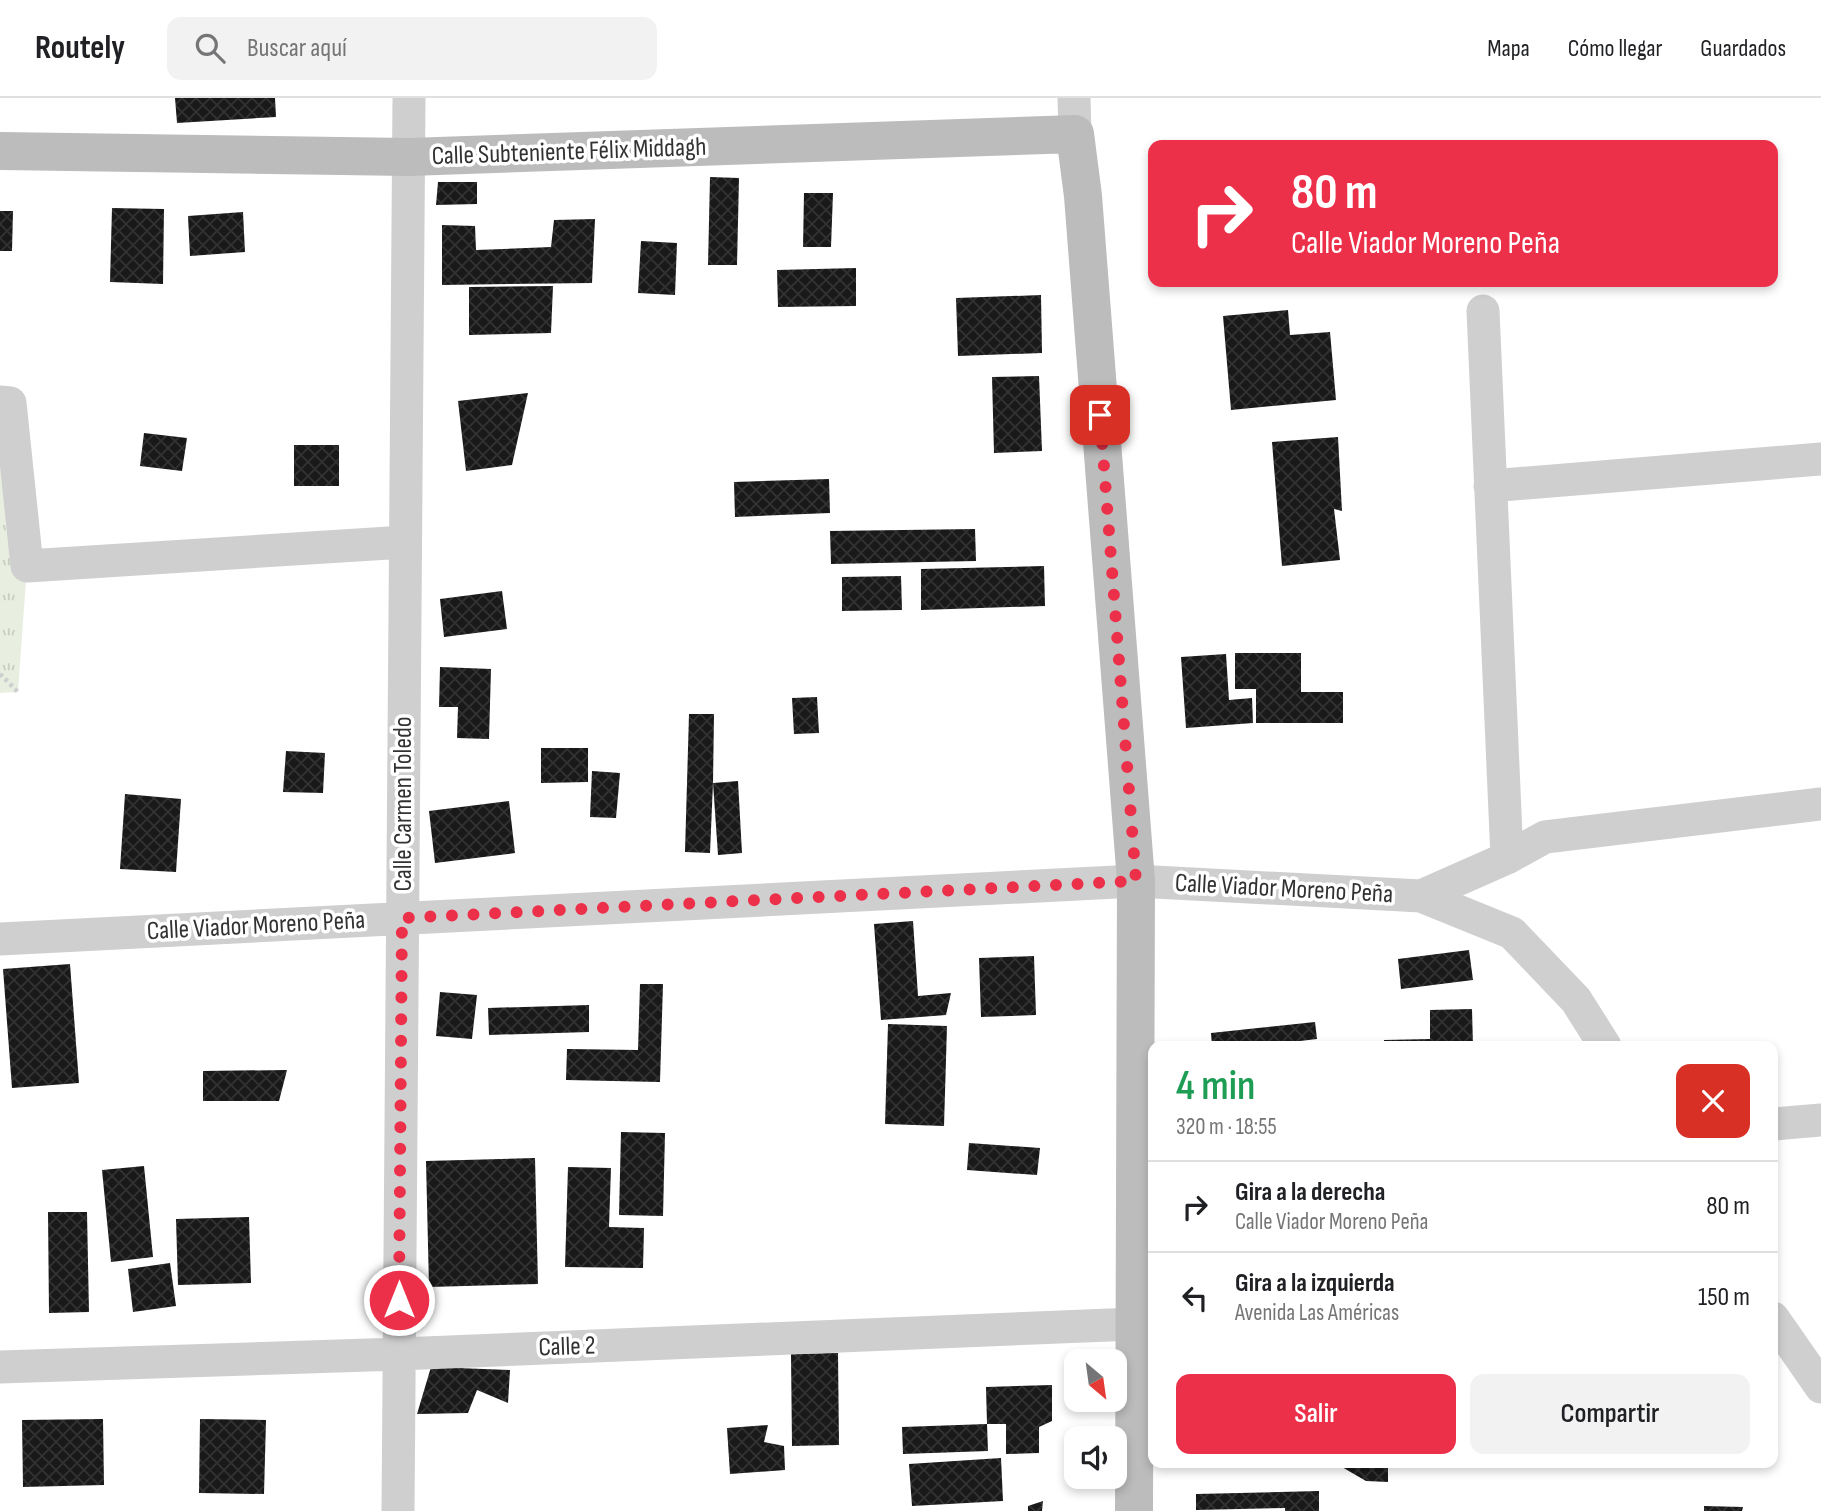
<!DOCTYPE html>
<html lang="es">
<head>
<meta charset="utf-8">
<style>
  :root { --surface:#fff; --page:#f2f2f2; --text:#202124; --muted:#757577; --line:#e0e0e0; --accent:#ed304a }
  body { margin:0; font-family:"Sofia Sans Condensed",sans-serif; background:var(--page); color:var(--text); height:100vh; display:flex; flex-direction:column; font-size:26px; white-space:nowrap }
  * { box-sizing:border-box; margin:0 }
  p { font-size:23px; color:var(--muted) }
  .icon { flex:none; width:38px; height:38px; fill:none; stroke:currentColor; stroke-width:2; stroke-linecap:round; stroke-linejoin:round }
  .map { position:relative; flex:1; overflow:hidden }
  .drawer { position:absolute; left:1148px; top:943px; width:630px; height:427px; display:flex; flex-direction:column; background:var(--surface); border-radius:14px; box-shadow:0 4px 10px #0003 }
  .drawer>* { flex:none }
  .banner { position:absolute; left:1148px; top:42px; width:630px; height:147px; border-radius:14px; box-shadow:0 4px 10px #0003; background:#ed304a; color:#fff; overflow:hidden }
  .needle { width:46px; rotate:151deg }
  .fabs { position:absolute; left:1064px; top:1251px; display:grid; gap:14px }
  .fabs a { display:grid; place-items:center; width:63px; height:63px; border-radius:14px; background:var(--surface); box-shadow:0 4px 10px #0003; font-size:35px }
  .pin { position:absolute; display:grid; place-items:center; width:60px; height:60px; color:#fff; margin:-30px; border-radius:14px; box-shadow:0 4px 10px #0006 }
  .me { position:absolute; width:77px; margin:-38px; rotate:0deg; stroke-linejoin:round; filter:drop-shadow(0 0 5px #0008) }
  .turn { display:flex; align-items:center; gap:24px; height:147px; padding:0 28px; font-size:32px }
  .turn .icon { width:91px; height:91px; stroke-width:2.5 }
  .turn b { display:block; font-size:49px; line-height:60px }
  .round { display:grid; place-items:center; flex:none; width:74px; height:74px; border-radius:14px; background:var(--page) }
  .overview { display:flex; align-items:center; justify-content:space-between; height:119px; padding:0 28px }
  h1 { font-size:42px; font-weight:600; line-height:52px; color:#1e9e55 }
  .button { display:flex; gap:14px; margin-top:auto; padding:14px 28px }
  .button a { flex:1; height:80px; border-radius:14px; background:var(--accent); color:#fff; font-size:28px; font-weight:600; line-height:80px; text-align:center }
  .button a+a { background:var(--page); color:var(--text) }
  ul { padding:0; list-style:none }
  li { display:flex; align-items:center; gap:21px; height:91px; padding:0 28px; border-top:2px solid var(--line) }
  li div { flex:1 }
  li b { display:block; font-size:26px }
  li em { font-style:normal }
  header { display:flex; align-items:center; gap:42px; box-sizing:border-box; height:98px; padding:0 35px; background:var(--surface); border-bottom:2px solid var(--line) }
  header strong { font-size:33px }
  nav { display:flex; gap:38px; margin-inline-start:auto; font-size:24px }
  .search { width:490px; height:63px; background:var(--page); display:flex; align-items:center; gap:18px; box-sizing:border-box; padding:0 24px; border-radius:14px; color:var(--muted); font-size:26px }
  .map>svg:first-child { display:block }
  .grass { fill:url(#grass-tufts) }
  .building { fill:url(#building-cross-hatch) }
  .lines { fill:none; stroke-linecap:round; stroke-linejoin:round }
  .path { stroke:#cfcfcf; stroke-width:4.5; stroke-dasharray:3.5 3.5; stroke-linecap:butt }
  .minor { stroke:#cfcfcf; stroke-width:33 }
  .secondary { stroke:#bcbcbc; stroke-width:38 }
  .route { stroke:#ed304a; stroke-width:12; stroke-dasharray:0 21.6 }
  .labels { text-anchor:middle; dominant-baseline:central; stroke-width:7; stroke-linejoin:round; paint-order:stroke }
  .street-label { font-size:26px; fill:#323232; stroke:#fff }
</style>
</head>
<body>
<header>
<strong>Routely</strong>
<div class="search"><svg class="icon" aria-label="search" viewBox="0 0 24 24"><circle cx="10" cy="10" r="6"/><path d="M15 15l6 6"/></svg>Buscar aquí</div>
<nav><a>Mapa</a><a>Cómo llegar</a><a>Guardados</a></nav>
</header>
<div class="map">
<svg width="1821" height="1413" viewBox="0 0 1821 1413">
  <defs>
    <pattern id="grass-tufts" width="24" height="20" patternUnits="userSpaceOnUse" patternTransform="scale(1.75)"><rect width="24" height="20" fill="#e9efe0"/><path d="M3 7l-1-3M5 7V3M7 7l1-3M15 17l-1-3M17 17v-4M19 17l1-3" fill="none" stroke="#c8cdc1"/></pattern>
    <pattern id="building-cross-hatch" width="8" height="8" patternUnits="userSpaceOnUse" patternTransform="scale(1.75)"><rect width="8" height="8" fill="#191919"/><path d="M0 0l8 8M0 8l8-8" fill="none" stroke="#323232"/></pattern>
  </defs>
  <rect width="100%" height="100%" fill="#fff"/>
  <path class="grass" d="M0,305L27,468L18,594L0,595Z"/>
  <path class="building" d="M175,0H275L276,19L177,25Z
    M710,79L739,80L737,167H708Z
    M438,84H477V106L436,107Z
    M804,95H833L831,149H803Z
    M112,110L164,111L163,186L110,184Z
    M0,113H13L12,153H0Z
    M243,114L245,154L190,158L188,118Z
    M595,121L592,185L442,187V127L475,128L476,152L551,149L554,122Z
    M641,143L677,145L675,197L638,195Z
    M856,170V208L778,209L777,172Z
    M553,188L551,235L469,237V189Z
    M1041,197L1042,255L958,258L956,200Z
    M1288,212L1290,237L1330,234L1336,302L1231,312L1223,218Z
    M1039,278L1042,353L994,355L992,279Z
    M528,295L512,367L466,373L458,303Z
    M144,335L187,340L182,373L140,368Z
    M1338,339L1342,413L1334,411L1340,462L1282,468L1272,344Z
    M294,347H339V388H294Z
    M829,381L830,415L735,419L734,384Z
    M975,431L976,463L831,466L830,433Z
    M1044,468L1045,508L921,512V471Z
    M901,478L902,512L842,513V479Z
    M502,493L507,531L444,539L440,501Z
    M1235,555H1301V594H1343V625H1256V591H1235Z
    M1226,556L1229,602L1252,600L1253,625L1186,630L1181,559Z
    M440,569L491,571L489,641L457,640L458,609H439Z
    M817,599L819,635L794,636L792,600Z
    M689,616H714L713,685L710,755L685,754Z
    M541,650H588V684L541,685Z
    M286,653L325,655L323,695L283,694Z
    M592,673L620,675L616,720L590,719Z
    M738,683L742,755L718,757L713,685Z
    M125,696L181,701L176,774L120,771Z
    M509,703L515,755L435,765L429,713Z
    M913,823L918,898L951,895L946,917L881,922L874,826Z
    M1469,852L1473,882L1401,891L1398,861Z
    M1034,858L1036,917L981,919L979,860Z
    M70,866L79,985L12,990L3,871Z
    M640,886H663L660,984L566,982L567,951L638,952Z
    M440,894L477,897L472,941L436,938Z
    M589,907V934L489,937L488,910Z
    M1472,911L1473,948H1384V942L1430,941V912Z
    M1315,924L1317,941L1283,945L1284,948H1212L1211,935Z
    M888,926L947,928L944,1028L885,1026Z
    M287,972L279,1003H203V973Z
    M621,1034L665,1035L663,1118L619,1117Z
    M969,1045L1040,1050L1037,1077L967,1072Z
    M535,1060L538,1186L429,1189L426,1063Z
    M144,1068L153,1159L111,1164L102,1072Z
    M568,1069L611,1070L609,1129L644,1130L643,1170L565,1169Z
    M48,1114H87L89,1214L49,1215Z
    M249,1119L251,1185L178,1187L176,1121Z
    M170,1165L176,1208L133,1214L128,1171Z
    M838,1255L839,1347L792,1348L791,1256Z
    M431,1269L510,1272L508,1305L477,1292L468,1315L417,1316Z
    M1052,1287V1323L1039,1329V1355L1006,1356V1326H987L986,1289Z
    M103,1321L104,1387L23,1389L22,1322Z
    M200,1321L266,1322L264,1396L199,1395Z
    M987,1326L988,1353L903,1356L902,1329Z
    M768,1327L764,1344L784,1348L785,1372L730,1376L727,1330Z
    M1001,1360L1003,1403L912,1408L909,1366Z
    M1335,1365H1388V1384L1366,1383Z
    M1319,1393V1413H1285V1410L1196,1412V1396Z
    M1043,1403L1042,1413H1028V1408Z
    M1704,1408L1743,1409L1742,1413H1704Z"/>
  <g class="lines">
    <path class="path" d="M0,576L18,594"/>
    <path class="minor" d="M1074,0L1075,36
      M1483,213L1507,760
      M0,304L10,305L27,468L405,444
      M1490,388L1821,361
      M1421,798L1507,760L1545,739L1821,706
      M0,841L1136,783L1421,798L1512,835L1576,902L1605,948
      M1773,1026L1821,1022
      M1773,1220L1821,1289
      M0,1269L399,1256L1135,1226
      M398,1413L409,0"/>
    <path class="secondary" d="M0,53L409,59L1075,36L1083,98L1136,783L1134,1413"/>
  </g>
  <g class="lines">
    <path class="route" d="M399,1202L402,820L1136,783L1100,317"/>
  </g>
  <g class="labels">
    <g class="street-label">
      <text transform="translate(569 54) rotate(-2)">Calle Subteniente Félix Middagh</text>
      <text transform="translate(403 706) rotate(-90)">Calle Carmen Toledo</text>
      <text transform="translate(1284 791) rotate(3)">Calle Viador Moreno Peña</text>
      <text transform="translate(256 828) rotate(-3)">Calle Viador Moreno Peña</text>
      <text transform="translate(567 1249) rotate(-2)">Calle 2</text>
    </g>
  </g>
</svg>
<div class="fabs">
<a><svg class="needle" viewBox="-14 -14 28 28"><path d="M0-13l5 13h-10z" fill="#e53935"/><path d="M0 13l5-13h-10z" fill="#757577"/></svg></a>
<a><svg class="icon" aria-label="sound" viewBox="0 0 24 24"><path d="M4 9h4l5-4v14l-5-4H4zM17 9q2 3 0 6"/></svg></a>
</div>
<div class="pin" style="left:1100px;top:317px;background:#d93025"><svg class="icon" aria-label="arrive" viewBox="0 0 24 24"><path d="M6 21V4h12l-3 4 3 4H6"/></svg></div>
<svg class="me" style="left:399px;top:1202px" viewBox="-20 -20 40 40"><circle r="17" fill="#ed304a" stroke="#fff" stroke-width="3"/><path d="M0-11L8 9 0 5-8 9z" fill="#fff"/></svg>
<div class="banner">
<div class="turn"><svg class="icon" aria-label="right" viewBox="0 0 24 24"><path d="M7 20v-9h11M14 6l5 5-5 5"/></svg><div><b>80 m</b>Calle Viador Moreno Peña</div></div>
</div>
<section class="drawer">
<div class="overview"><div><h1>4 min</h1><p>320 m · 18:55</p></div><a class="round" style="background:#d93025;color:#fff"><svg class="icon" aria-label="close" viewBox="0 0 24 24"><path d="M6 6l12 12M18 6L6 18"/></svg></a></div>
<ul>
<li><svg class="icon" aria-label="right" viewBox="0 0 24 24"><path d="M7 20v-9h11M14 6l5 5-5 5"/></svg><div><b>Gira a la derecha</b><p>Calle Viador Moreno Peña</p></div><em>80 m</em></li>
<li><svg class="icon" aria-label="left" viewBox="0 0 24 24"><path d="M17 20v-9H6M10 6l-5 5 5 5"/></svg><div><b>Gira a la izquierda</b><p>Avenida Las Américas</p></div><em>150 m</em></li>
</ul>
<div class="button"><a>Salir</a><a>Compartir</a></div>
</section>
</div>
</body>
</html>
